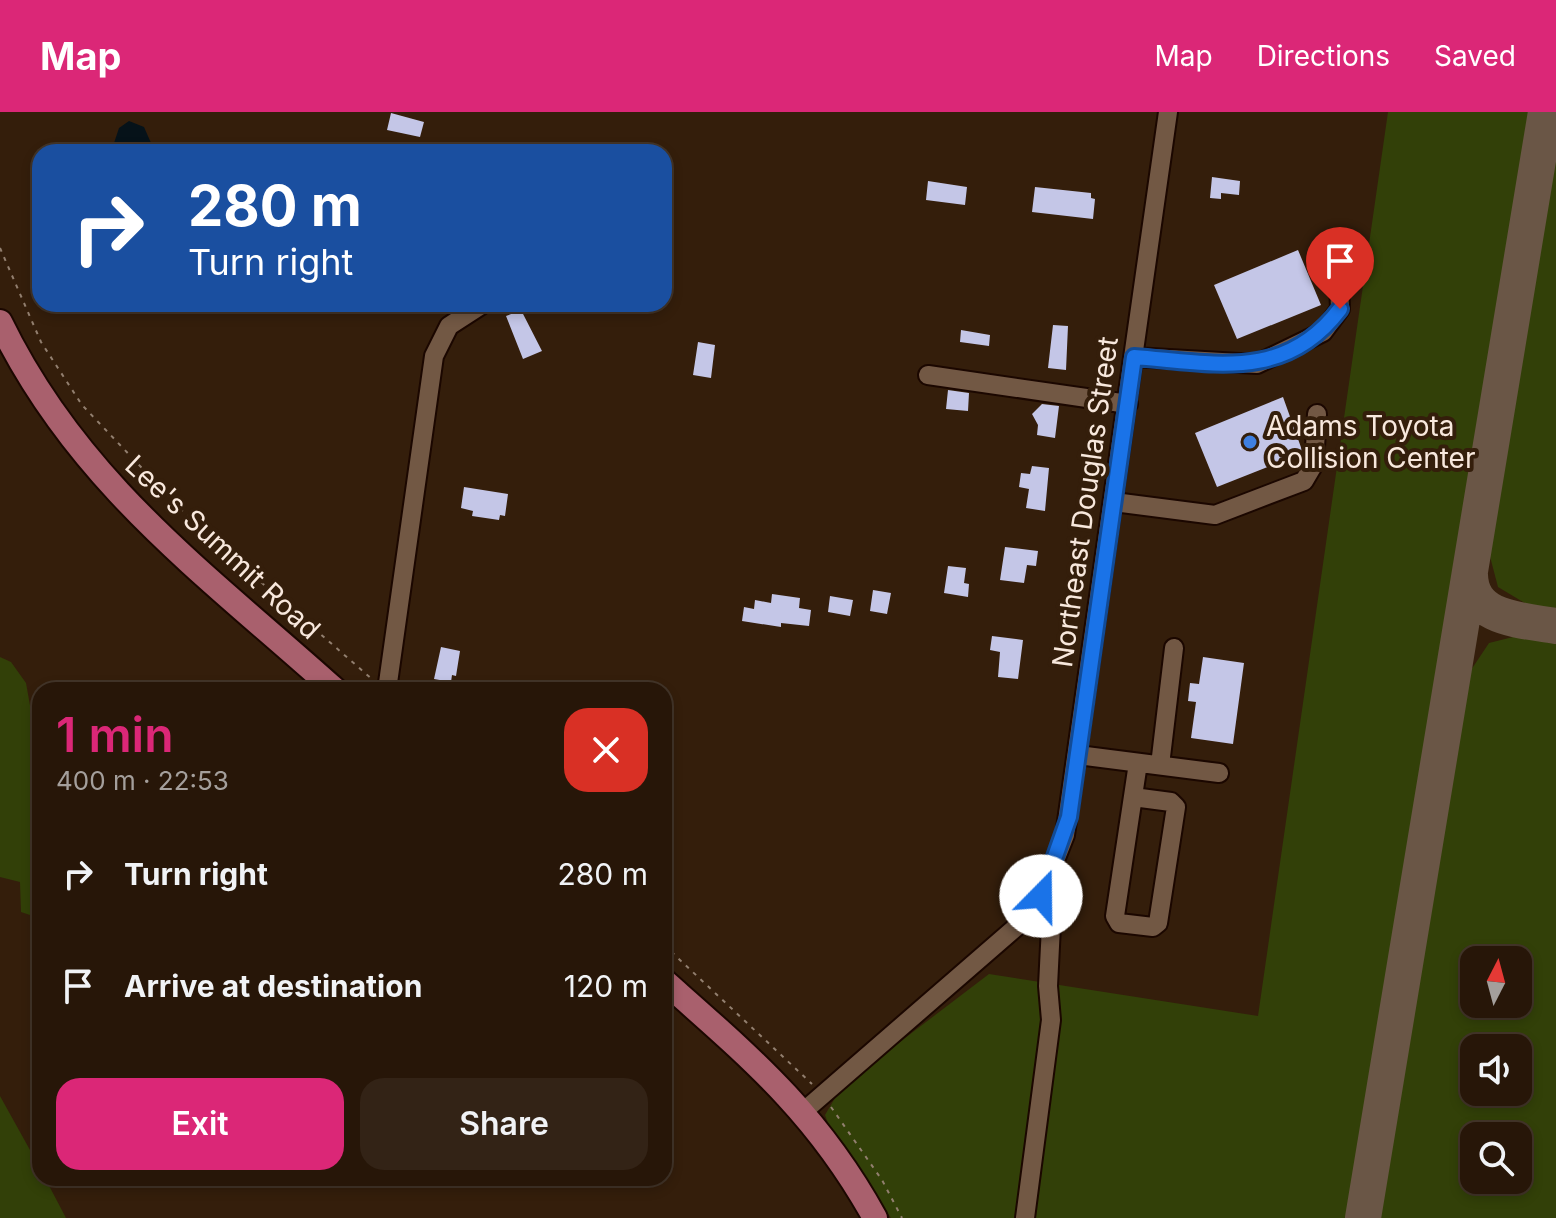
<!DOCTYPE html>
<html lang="en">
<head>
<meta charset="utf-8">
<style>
  :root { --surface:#271608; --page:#332316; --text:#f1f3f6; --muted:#a49f9c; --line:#433529; --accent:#db2777 }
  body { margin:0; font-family:Inter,sans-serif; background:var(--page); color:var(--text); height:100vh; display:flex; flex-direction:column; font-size:30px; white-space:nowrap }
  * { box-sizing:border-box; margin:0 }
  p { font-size:26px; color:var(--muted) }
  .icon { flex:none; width:44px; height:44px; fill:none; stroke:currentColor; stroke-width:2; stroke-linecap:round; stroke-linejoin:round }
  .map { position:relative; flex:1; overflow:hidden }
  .panel { position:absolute; left:32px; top:570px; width:640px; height:504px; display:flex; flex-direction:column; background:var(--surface); border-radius:24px; box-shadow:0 4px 12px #0003,0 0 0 2px var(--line) }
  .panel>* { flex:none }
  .banner { position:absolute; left:32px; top:32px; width:640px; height:168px; border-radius:24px; box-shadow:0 4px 12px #0003,0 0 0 2px var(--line); background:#1a4fa0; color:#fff; overflow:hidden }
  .needle { width:52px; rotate:6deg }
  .fabs { position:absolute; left:1460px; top:834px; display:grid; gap:16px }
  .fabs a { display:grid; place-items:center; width:72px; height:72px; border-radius:16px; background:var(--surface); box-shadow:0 4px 12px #0003,0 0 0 2px var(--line); font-size:40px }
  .pin { position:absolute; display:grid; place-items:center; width:68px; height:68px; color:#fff; margin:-82px -34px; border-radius:50% 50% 50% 0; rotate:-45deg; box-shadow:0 0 8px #0007 }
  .pin .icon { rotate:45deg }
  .me { position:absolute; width:88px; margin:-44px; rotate:22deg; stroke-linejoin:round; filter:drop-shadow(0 0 6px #0008) }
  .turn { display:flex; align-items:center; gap:28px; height:168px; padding:0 24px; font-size:36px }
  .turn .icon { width:104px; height:104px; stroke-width:2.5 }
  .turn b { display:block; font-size:56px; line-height:68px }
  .round { display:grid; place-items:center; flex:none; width:84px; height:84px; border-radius:24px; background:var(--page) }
  .head { display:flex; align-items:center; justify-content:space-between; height:136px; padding:0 24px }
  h1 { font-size:48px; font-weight:600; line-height:60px; color:var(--accent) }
  .button { display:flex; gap:16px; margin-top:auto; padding:16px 24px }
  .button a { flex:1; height:92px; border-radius:24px; background:var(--accent); color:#fff; font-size:32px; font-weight:600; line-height:92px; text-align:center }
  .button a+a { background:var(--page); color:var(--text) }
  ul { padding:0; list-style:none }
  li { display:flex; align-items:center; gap:24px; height:112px; padding:0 24px }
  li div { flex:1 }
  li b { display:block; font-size:30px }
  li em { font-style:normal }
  header { display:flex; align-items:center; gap:48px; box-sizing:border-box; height:112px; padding:0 40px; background:var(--accent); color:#fff }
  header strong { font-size:38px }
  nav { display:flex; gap:44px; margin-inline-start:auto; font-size:28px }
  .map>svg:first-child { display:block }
  .green { fill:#324008; fill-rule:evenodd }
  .water { fill:#061219 }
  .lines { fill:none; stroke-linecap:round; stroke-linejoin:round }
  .taxiway { stroke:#6a5646; stroke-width:36 }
  .building { fill:#c4c6e7 }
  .minor-casing { stroke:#1b0700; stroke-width:22 }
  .major-casing { stroke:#1b0700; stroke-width:28 }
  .path { stroke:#927f6f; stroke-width:2; stroke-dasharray:4 6; stroke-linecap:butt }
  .minor { stroke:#725844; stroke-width:18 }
  .major { stroke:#a9606d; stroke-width:24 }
  .route-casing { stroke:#114b97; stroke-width:20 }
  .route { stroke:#1a73e8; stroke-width:14 }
  .shop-dot { fill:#3f7fe0; stroke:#341e0b; stroke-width:3 }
  .labels { text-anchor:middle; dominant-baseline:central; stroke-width:8; stroke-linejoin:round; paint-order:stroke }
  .poi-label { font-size:28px; fill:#f8e8dd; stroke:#341e0b; text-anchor:start }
  .street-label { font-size:28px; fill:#f8e8dd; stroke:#341e0b }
</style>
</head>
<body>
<header>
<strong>Map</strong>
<nav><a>Map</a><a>Directions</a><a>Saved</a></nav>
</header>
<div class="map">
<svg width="1556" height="1106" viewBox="0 0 1556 1106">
  <rect width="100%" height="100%" fill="#341e0b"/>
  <path class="green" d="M1388,0H1535L1354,1106H891L831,1019L825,1003L842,974L989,862L1258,904Z
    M1556,2V500L1528,493L1498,475L1488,437L1492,384Z
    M1517,524L1556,526V1106H1374L1456,618L1471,558L1489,531ZM1474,848H1518V892H1474ZM1518,936V980H1474V936ZM1518,1024V1068H1474V1024Z
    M0,545L11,550L26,571L40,649V800L33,804L21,800L20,770L0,765Z
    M0,984L40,1056V1066H45L66,1106H0Z"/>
  <path class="water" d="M129,9L144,15L155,40H111L119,16Z"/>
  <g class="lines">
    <path class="taxiway" d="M1470,463C1471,508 1522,508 1556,514
      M1363,1106L1546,0"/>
  </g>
  <path class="building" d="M391,1L424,10L420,25L387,18Z
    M1212,65L1240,69L1239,83L1221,81V87L1210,86Z
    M928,69L967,75L965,93L926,88Z
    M1035,75L1091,81V86L1095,87L1093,107L1032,100Z
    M1298,138L1321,193L1237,227L1214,173Z
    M521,198L542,239L523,247L506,204Z
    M1053,213L1068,214L1066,258L1048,256Z
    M961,218L990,223L989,234L960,230Z
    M698,230L715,233L711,266L693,263Z
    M948,278L969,281L968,299L946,297Z
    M1283,285L1303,341L1217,375L1195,321Z
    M1042,292L1059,294L1055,326L1037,323L1038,313L1032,302Z
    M1032,354L1049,356L1045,399L1026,396L1029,377L1019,375L1021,361L1030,362Z
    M464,375L508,382L505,404L500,403L499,408L472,404L473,399L461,396Z
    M1005,435L1038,439L1036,454L1027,453L1024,471L1000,468Z
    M948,454L966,456L964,471L969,472L968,485L944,481Z
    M873,478L891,481L887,502L870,499Z
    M772,482L800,486L799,496L811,498L809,514L781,511V515L742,509L744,495L754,497L755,488L771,491Z
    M830,484L853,488L850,504L828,500Z
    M992,524L1023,528L1018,567L998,565L1000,540L990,538Z
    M441,535L460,539L456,564L452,563L451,570L434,567Z
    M1203,545L1244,551L1233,632L1191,626L1196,590L1188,589L1190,571L1199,572Z"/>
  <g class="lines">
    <defs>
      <path id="minor" d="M1134,245L1257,252L1323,220L1340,197L1339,169
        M928,263L1128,292
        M1114,390L1215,403L1304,369L1314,352L1317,302
        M387,578L434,244L449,214L483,192
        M1078,643L1219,661
        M1160,653L1174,536
        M1133,685L1171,690L1176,695L1158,811L1153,815L1119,811L1115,804L1138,651
        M804,999L1015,816L1041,784L1065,723L1168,0
        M1025,1106L1051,908L1048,874L1051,814L1041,784"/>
      <path id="major" d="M0,210C78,371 206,462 335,578
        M664,869C752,947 817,1001 875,1106"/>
    </defs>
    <use href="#minor" class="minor-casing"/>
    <use href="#major" class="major-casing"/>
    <path class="path" d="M0,136L41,230L82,293L198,415L373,568
      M664,833L812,972
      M831,995L882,1068L902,1106"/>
    <use href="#minor" class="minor"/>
    <use href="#major" class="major"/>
  </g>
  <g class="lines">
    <defs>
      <path id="route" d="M1041,784L1069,705L1134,245C1213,251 1285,270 1340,197"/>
    </defs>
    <use href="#route" class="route-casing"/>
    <use href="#route" class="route"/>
  </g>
  <circle class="shop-dot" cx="1250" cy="330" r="8"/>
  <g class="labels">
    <g class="poi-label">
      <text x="1266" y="314">Adams Toyota<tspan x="1266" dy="32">Collision Center</tspan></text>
    </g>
    <g class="street-label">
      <text transform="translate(1085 390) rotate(-82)">Northeast Douglas Street</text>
      <text transform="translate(223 435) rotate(43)">Lee's Summit Road</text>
    </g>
  </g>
</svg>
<div class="fabs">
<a><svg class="needle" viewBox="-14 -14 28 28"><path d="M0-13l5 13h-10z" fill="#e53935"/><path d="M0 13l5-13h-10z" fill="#a49f9c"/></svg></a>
<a><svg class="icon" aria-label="sound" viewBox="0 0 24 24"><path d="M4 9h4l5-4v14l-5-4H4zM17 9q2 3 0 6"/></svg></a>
<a><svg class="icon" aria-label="search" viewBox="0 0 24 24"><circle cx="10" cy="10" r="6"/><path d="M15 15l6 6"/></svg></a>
</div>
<div class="pin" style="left:1340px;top:197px;background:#d93025"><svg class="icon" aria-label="arrive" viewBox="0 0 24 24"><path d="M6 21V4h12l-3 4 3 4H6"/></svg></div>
<svg class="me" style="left:1041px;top:784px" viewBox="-20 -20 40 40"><circle r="19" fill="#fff"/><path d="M0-13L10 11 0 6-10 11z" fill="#1a73e8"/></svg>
<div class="banner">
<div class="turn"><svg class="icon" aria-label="right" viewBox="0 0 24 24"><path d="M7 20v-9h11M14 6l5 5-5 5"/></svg><div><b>280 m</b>Turn right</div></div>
</div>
<section class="panel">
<div class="head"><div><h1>1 min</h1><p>400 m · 22:53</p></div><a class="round" style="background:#d93025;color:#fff"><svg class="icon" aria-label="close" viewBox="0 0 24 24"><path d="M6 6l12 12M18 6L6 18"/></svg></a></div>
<ul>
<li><svg class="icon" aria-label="right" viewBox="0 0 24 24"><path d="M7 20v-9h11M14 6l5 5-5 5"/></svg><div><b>Turn right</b></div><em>280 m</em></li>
<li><svg class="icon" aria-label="arrive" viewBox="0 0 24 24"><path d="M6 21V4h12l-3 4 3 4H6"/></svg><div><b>Arrive at destination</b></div><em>120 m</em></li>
</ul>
<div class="button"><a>Exit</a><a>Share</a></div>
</section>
</div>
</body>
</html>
